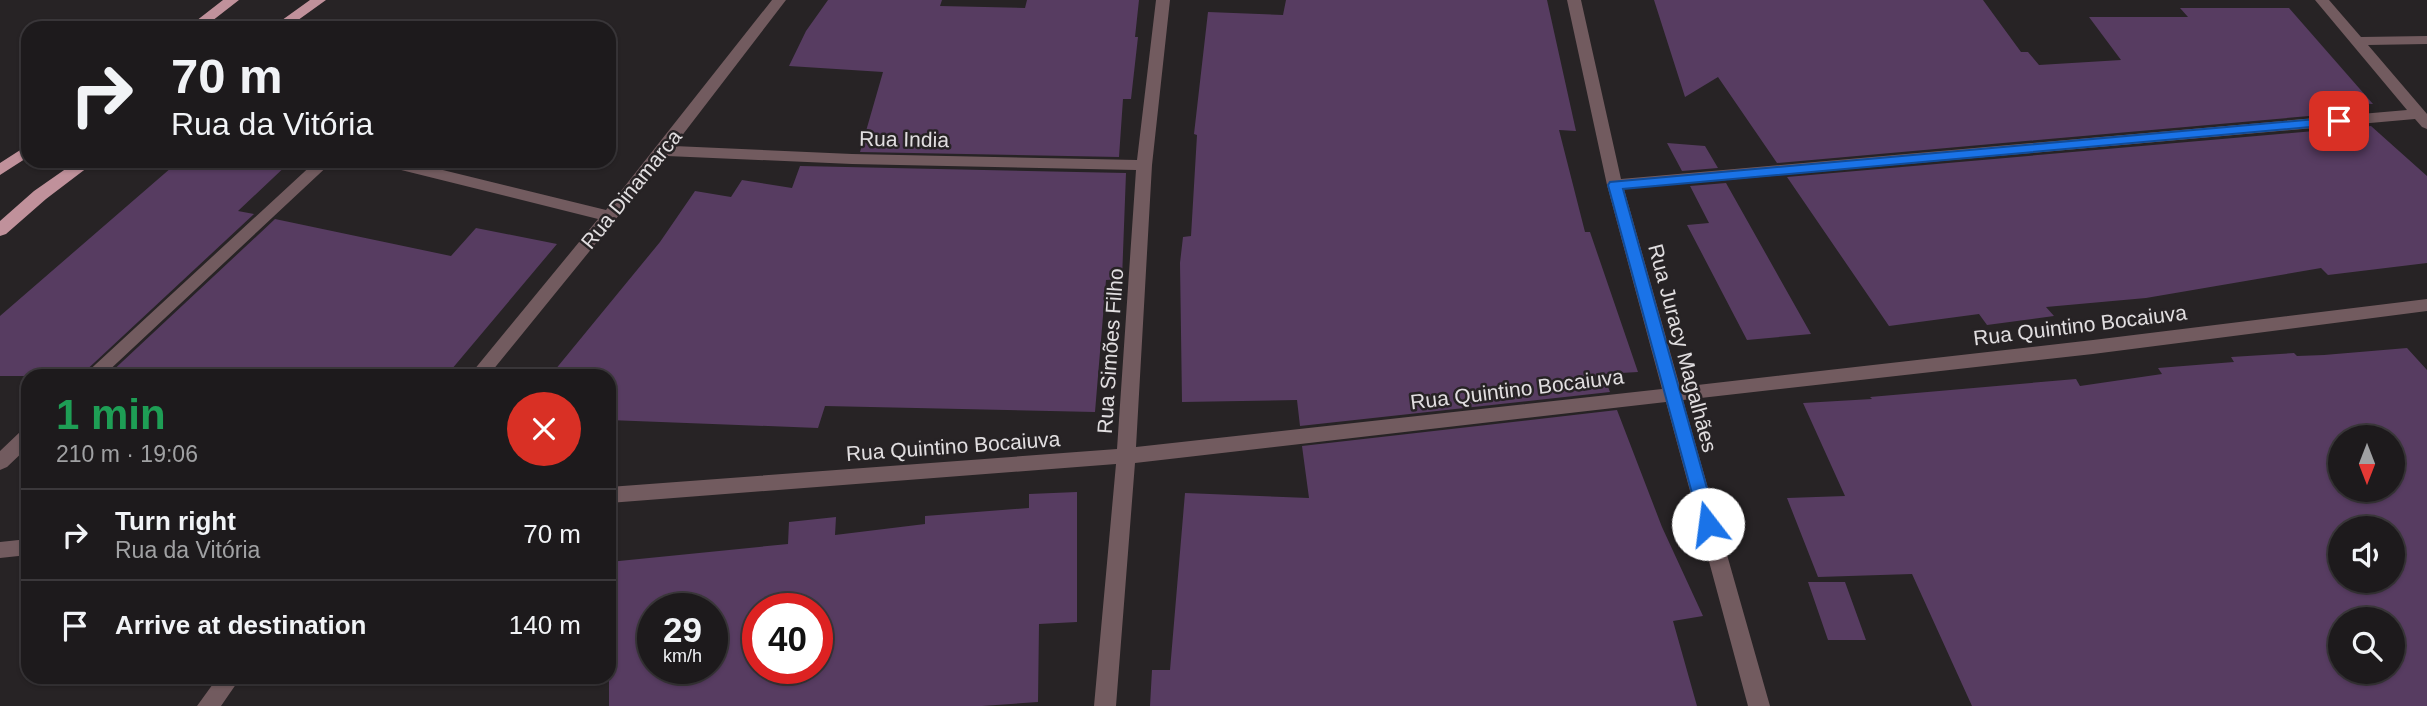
<!DOCTYPE html>
<html lang="en">
<head>
<meta charset="utf-8">
<style>
  :root { --surface:#1d1a1c; --page:#2a2729; --text:#f1f3f6; --muted:#a0a1a3; --line:#3b383b }
  body { margin:0; font-family:Helvetica,sans-serif; background:var(--page); color:var(--text); height:100vh; display:flex; flex-direction:column; font-size:26px; white-space:nowrap }
  * { box-sizing:border-box; margin:0 }
  p { font-size:23px; color:var(--muted) }
  .icon { flex:none; width:38px; height:38px; fill:none; stroke:currentColor; stroke-width:2; stroke-linecap:round; stroke-linejoin:round }
  .map { position:relative; flex:1; overflow:hidden }
  .panel { position:absolute; left:21px; top:369px; width:595px; height:315px; display:flex; flex-direction:column; background:var(--surface); border-radius:21px; box-shadow:0 2px 5px #0004,0 0 0 2px var(--line) }
  .panel>* { flex:none }
  .guide { position:absolute; left:21px; top:21px; width:595px; height:147px; border-radius:21px; box-shadow:0 2px 5px #0004,0 0 0 2px var(--line); background:#1d1a1c; color:var(--text); overflow:hidden }
  .needle { width:46px; rotate:180deg }
  .fabs { position:absolute; left:2328px; top:425px; display:grid; gap:14px }
  .fabs a { display:grid; place-items:center; width:77px; height:77px; border-radius:50%; background:var(--surface); box-shadow:0 2px 5px #0004,0 0 0 2px var(--line); font-size:35px }
  .speed { position:absolute; left:637px; top:593px; display:flex; gap:14px; font-size:35px; font-weight:700; text-align:center }
  .speed>* { display:grid; place-content:center; width:91px; height:91px; border-radius:50%; background:var(--surface); box-shadow:0 2px 5px #0004,0 0 0 2px var(--line); line-height:1 }
  .speed small { font-size:18px; font-weight:400 }
  .speed .limit { border:10px solid #d22; background:#fff; color:#111 }
  .pin { position:absolute; display:grid; place-items:center; width:60px; height:60px; color:#fff; margin:-30px; border-radius:14px; box-shadow:0 4px 10px #0006 }
  .me { position:absolute; width:77px; margin:-38px; rotate:345deg; stroke-linejoin:round; filter:drop-shadow(0 0 5px #0008) }
  .turn { display:flex; align-items:center; gap:24px; height:147px; padding:0 35px; font-size:32px }
  .turn .icon { width:91px; height:91px; stroke-width:2.5 }
  .turn b { display:block; font-size:49px; line-height:60px }
  .round { display:grid; place-items:center; flex:none; width:74px; height:74px; border-radius:37px; background:var(--page) }
  .summary { display:flex; align-items:center; justify-content:space-between; height:119px; padding:0 35px }
  h1 { font-size:42px; font-weight:700; line-height:52px; color:#1e9e55 }
  ul { padding:0; list-style:none }
  li { display:flex; align-items:center; gap:21px; height:91px; padding:0 35px; border-top:2px solid var(--line) }
  li div { flex:1 }
  li b { display:block; font-size:26px }
  li em { font-style:normal }
  .map>svg:first-child { display:block }
  .building { fill:#573c61; fill-rule:evenodd }
  .lines { fill:none; stroke-linecap:round; stroke-linejoin:round }
  .minor { fill:#725b5f; fill-rule:evenodd }
  .major { fill:#c0919b; fill-rule:evenodd }
  .route { fill:#1a73e8; stroke:#114b97; stroke-width:2 }
  .labels { text-anchor:middle; dominant-baseline:central; stroke-width:5; stroke-linejoin:round; paint-order:stroke }
  .street-label { font-size:21px; fill:#e1dee0; stroke:#272325 }
</style>
</head>
<body>
<div class="map">
<svg width="2427" height="706" viewBox="0 0 2427 706">
  <rect width="100%" height="100%" fill="#272325"/>
  <path class="building" d="M828,0H942L940,6L1025,8L1027,0H1139L1135,37H1138L1131,99H1123L1119,157L860,152L883,72L789,66L806,31Z
    M1286,0H1547L1576,131L1559,130L1585,232H1590L1638,372L1603,374L1610,392L1300,426L1297,400L1182,402L1180,263L1183,237L1191,236L1197,135L1194,134L1208,12L1283,15Z
    M1654,0H1983L2021,52H2028L2039,65L2121,60L2089,17H2188L2180,8H2289L2373,104L2346,103L2355,112L1777,163L1718,77L1685,97Z
    M2371,126L2427,176V263L2328,275L2321,268L2146,298L2046,307L2054,316L1987,325L1979,314L1889,326L1787,177Z
    M1667,143L1705,146L1718,168L1682,171Z
    M179,161H291L238,211L254,214L80,376H0V316Z
    M800,166L1126,173L1122,279L1106,280L1095,412L825,406L818,428L609,420V376H550L660,242L695,191L731,197L742,180L792,188Z
    M1726,183L1811,334L1747,340L1687,225L1709,223L1690,186Z
    M275,219L451,256L476,228L557,244L446,376H107Z
    M2407,348L2427,370V706H1972L1912,574L1818,577L1787,498L1845,496L1803,403L1872,399L1870,397L2076,379L2080,386L2162,374L2158,368L2234,362L2231,357L2294,353L2297,356L2324,355ZM2340,438H2392V490H2340ZM2340,528H2392V581H2340ZM2340,620H2392V672H2340Z
    M1617,410L1662,527L1703,616L1673,621L1697,706H1150L1152,670H1170L1185,493L1309,498L1302,446Z
    M1077,492V622L1039,624L1038,702L982,706H609V562L788,544L789,522L836,517L835,535L925,524V516L1029,508V494ZM653,609H712V668H653ZM758,609H817V668H758Z
    M1808,582H1845L1866,640H1828Z"/>
  <g class="lines">
    <path class="minor" d="M772,0H786L674,146L852,154L1137,160L1156,0H1170L1152,165L1136,447L1662,389L1607,185L1567,0H1581L1621,179L2407,110L2315,0H2329L2361,37L2427,36V44L2368,45L2427,114V129L2422,127L2415,119L1624,189L1680,387L2093,340L2427,299V311L2093,354L1683,400L1770,706H1748L1666,402L1135,463L1116,706H1094L1116,464L609,503V487L1117,449L1136,170L852,164L667,156L488,376H469L598,219L385,166L377,161H406L606,210Z
      M316,161H333L103,376H83Z
      M28,429V447L7,467L0,470V451L21,431Z
      M28,539V555L0,558V542Z
      M218,677H241L221,706H197Z"/>
    <path class="major" d="M223,0H239L203,28H187Z
      M310,0H326L287,28H271Z
      M28,145V157L0,175V163Z
      M77,161H96L46,199L6,234L0,236V221L34,191Z"/>
  </g>
  <path class="route" d="M2339,117L2345,121L2343,124L1623,189L1717,524L1714,530L1708,532L1702,530L1608,185L1610,182Z"/>
  <g class="labels">
    <g class="street-label">
      <text transform="translate(904 139) rotate(1)">Rua India</text>
      <text transform="translate(631 189) rotate(-51)">Rua Dinamarca</text>
      <text transform="translate(2080 325) rotate(-7)">Rua Quintino Bocaiuva</text>
      <text transform="translate(1683 348) rotate(75)">Rua Juracy Magalhães</text>
      <text transform="translate(1110 351) rotate(-86)">Rua Simões Filho</text>
      <text transform="translate(1517 389) rotate(-7)">Rua Quintino Bocaiuva</text>
      <text transform="translate(953 446) rotate(-4)">Rua Quintino Bocaiuva</text>
    </g>
  </g>
</svg>
<div class="fabs">
<a><svg class="needle" viewBox="-14 -14 28 28"><path d="M0-13l5 13h-10z" fill="#e53935"/><path d="M0 13l5-13h-10z" fill="#a0a1a3"/></svg></a>
<a><svg class="icon" aria-label="sound" viewBox="0 0 24 24"><path d="M4 9h4l5-4v14l-5-4H4zM17 9q2 3 0 6"/></svg></a>
<a><svg class="icon" aria-label="search" viewBox="0 0 24 24"><circle cx="10" cy="10" r="6"/><path d="M15 15l6 6"/></svg></a>
</div>
<div class="speed"><div>29<small>km/h</small></div><div class="limit">40</div></div>
<div class="pin" style="left:2339px;top:121px;background:#d93025"><svg class="icon" aria-label="arrive" viewBox="0 0 24 24"><path d="M6 21V4h12l-3 4 3 4H6"/></svg></div>
<svg class="me" style="left:1708px;top:524px" viewBox="-20 -20 40 40"><circle r="19" fill="#fff"/><path d="M0-13L10 11 0 6-10 11z" fill="#1a73e8"/></svg>
<div class="guide">
<div class="turn"><svg class="icon" aria-label="right" viewBox="0 0 24 24"><path d="M7 20v-9h11M14 6l5 5-5 5"/></svg><div><b>70 m</b>Rua da Vitória</div></div>
</div>
<section class="panel">
<div class="summary"><div><h1>1 min</h1><p>210 m · 19:06</p></div><a class="round" style="background:#d93025;color:#fff"><svg class="icon" aria-label="close" viewBox="0 0 24 24"><path d="M6 6l12 12M18 6L6 18"/></svg></a></div>
<ul>
<li><svg class="icon" aria-label="right" viewBox="0 0 24 24"><path d="M7 20v-9h11M14 6l5 5-5 5"/></svg><div><b>Turn right</b><p>Rua da Vitória</p></div><em>70 m</em></li>
<li><svg class="icon" aria-label="arrive" viewBox="0 0 24 24"><path d="M6 21V4h12l-3 4 3 4H6"/></svg><div><b>Arrive at destination</b></div><em>140 m</em></li>
</ul>
</section>
</div>
</body>
</html>
